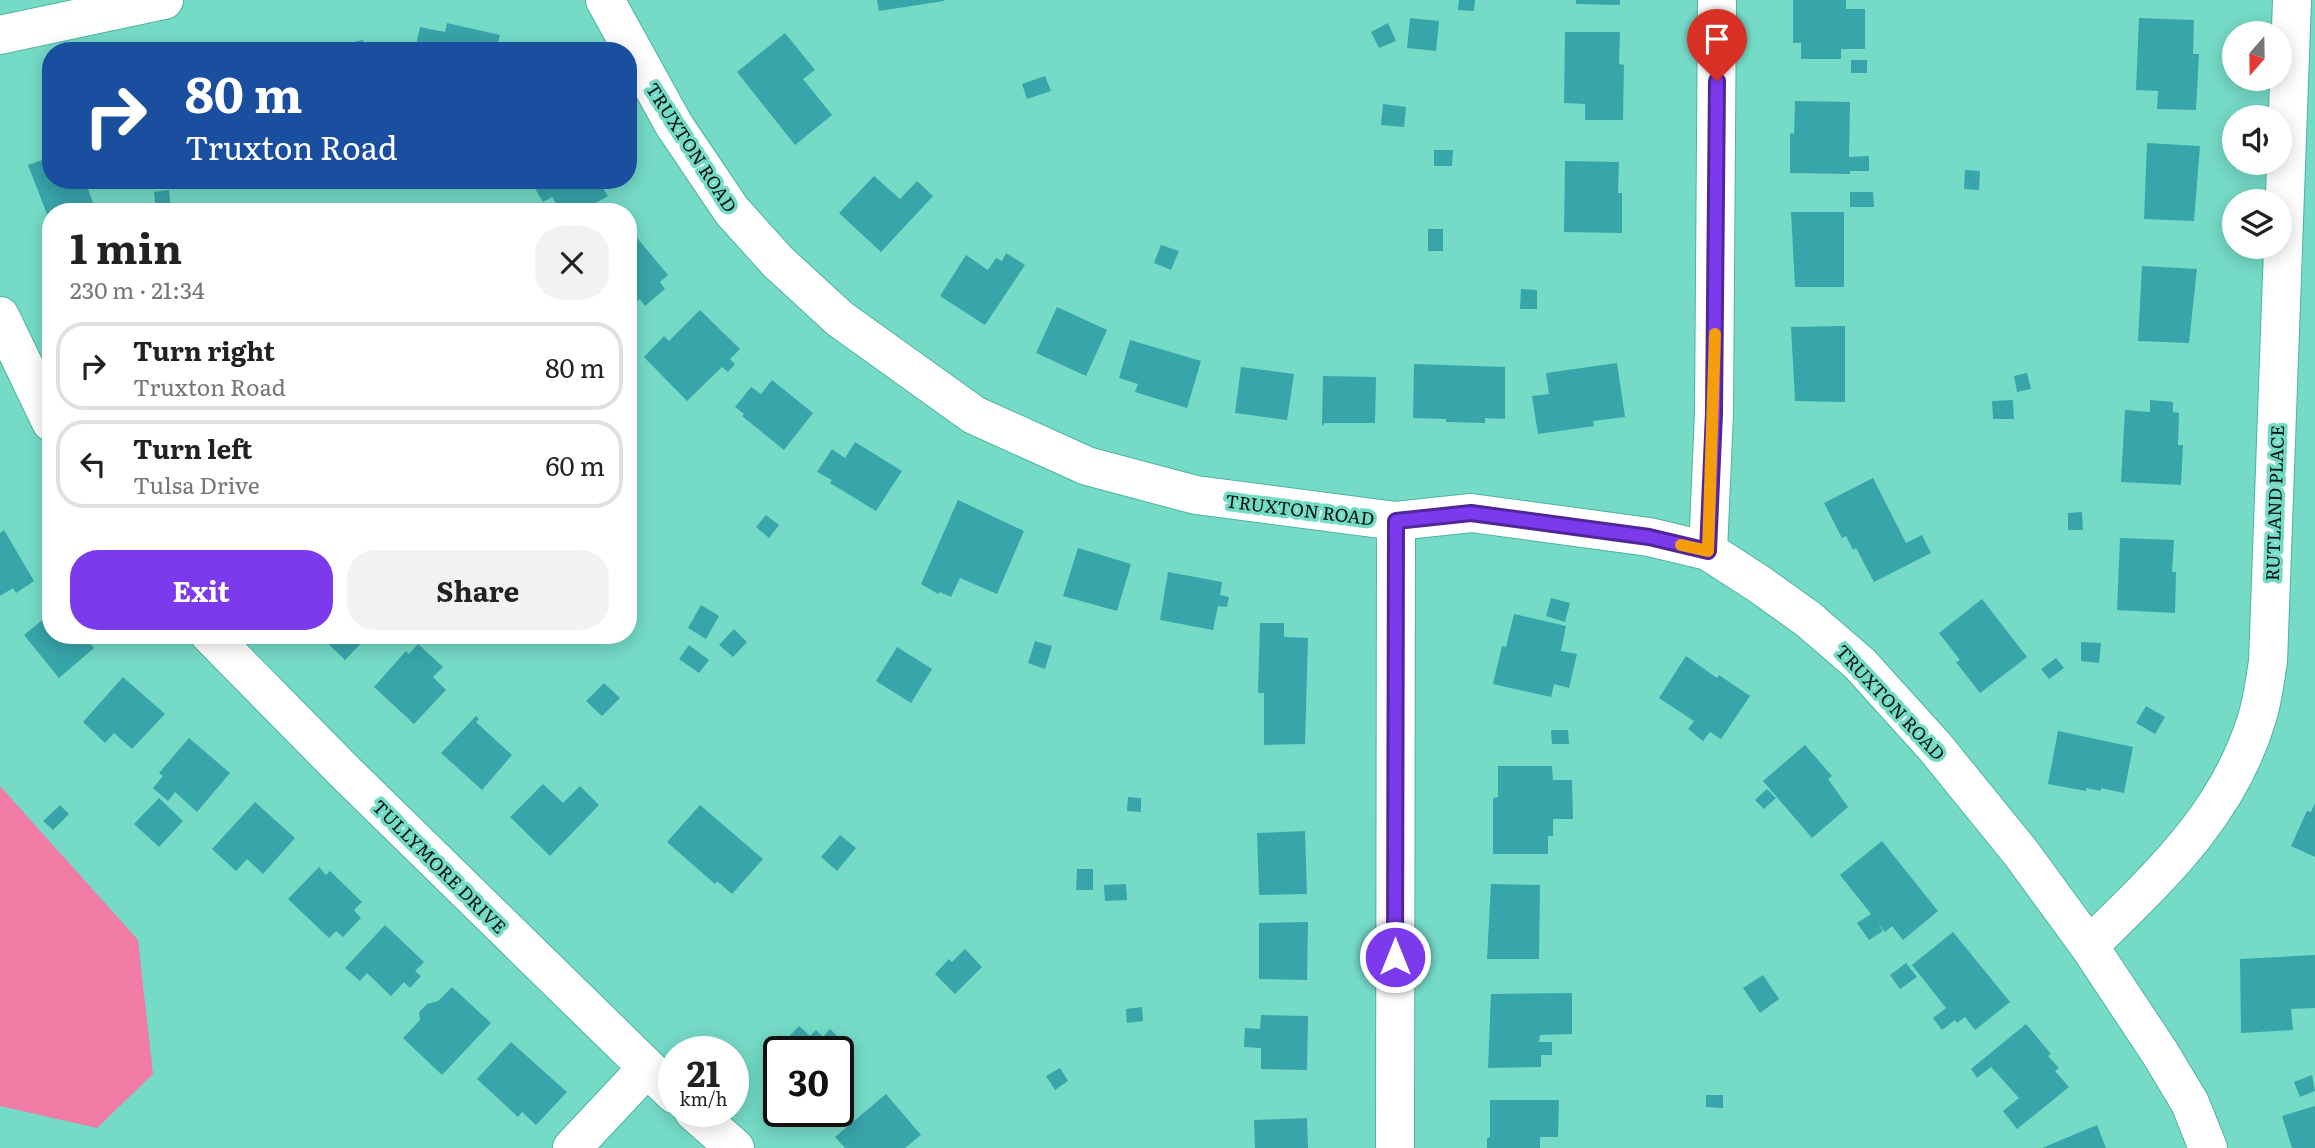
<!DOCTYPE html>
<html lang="en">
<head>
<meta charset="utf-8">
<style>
  :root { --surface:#fff; --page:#f2f2f2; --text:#222; --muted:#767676; --line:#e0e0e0; --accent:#7c3aed }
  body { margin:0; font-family:Literata,serif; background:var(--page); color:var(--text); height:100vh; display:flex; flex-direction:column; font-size:26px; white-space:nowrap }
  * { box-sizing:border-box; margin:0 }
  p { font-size:23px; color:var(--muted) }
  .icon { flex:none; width:38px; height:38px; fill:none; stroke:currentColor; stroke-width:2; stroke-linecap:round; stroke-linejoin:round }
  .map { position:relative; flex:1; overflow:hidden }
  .panel { position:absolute; left:42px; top:203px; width:595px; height:441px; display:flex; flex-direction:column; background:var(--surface); border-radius:28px; box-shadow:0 4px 18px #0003 }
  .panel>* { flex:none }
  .top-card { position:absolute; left:42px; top:42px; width:595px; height:147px; border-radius:28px; box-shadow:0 4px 18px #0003; background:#1a4fa0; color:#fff; overflow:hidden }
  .needle { width:46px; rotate:200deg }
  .buttons { position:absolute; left:2222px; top:21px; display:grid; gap:14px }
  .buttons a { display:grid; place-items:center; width:70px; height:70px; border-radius:50%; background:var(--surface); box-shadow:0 4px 18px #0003; font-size:35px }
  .speed { position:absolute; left:658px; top:1036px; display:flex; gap:14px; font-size:35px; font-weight:700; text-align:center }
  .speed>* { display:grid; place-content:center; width:91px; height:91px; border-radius:50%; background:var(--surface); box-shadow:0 4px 18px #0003; line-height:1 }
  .speed small { font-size:18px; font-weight:400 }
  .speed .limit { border:4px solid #111; border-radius:10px; background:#fff; color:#111 }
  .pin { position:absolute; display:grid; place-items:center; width:60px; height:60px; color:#fff; margin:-72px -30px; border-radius:50% 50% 50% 0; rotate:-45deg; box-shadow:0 0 7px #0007 }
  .pin .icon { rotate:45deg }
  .me { position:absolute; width:77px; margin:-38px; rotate:0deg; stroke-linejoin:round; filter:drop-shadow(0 0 5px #0008) }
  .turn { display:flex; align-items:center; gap:24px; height:147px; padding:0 28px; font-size:32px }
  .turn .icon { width:91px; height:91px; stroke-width:2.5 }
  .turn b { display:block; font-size:49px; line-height:60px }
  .round { display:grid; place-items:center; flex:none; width:74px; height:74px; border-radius:28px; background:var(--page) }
  .head { display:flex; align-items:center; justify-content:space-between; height:119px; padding:0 28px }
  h1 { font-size:42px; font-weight:700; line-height:52px }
  .button { display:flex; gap:14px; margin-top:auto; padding:14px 28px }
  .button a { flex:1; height:80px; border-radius:28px; background:var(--accent); color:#fff; font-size:28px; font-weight:700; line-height:80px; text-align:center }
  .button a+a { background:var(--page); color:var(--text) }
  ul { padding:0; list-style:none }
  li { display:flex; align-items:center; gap:21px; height:88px; margin:0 14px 10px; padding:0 14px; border:4px solid var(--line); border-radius:28px }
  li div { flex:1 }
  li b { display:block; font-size:26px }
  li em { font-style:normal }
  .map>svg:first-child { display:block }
  .green { fill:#f07ba4 }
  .building { fill:#38a5aa }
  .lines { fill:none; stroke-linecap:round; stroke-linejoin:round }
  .minor-casing { stroke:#4cb4a1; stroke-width:40 }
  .minor { stroke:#fff; stroke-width:38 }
  .route-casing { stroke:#51269a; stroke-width:18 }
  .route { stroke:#7c3aed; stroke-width:12 }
  .slow { stroke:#f59e0b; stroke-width:12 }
  .labels { text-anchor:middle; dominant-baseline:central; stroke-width:7; stroke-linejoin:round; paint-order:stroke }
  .street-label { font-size:18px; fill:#00110d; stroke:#75dbc7 }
</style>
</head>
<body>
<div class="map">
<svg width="2315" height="1148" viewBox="0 0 2315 1148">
  <rect width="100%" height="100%" fill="#75dbc7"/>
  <path class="green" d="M0,786L138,940L153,1074L97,1128L0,1106Z"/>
  <path class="building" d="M877,0H944V1L879,11Z
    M1459,0H1475L1474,11L1458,10Z
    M1576,0H1620V5L1576,4Z
    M1793,0H1846V9H1865V49H1841V59H1801V43H1793Z
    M1410,18L1439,21L1436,51L1407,48Z
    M2139,18L2194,20L2193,54H2199L2196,110L2157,109L2158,91L2136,90Z
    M447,23L500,35L496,51H415L420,27L445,32Z
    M1388,23L1396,41L1379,48L1371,32Z
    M1565,32H1620L1619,64L1624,65L1623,120H1585V104L1564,103Z
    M785,33L815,70L803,79L832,115L795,145L737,72Z
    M363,40L365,51H320V50Z
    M1851,60H1867V73H1851Z
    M1045,76L1051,91L1027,99L1022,84Z
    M1795,101L1850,102L1849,157L1869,156V171H1850V174L1790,173V133L1794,134Z
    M1383,104L1406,107L1404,127L1381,125Z
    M2147,143L2200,146L2194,221L2144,219Z
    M1434,150H1453L1452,166H1434Z
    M51,157V180H85L96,212H51L50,222L28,165Z
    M1565,161L1619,162L1618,193H1622V233L1564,232Z
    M1965,170L1980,171L1979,190L1964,189Z
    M874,176L900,199L917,181L933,196L881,252L839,213Z
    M530,180H598L608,196L580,212H562L552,197L543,202Z
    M169,190L171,210L156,211L154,192Z
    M1850,192H1873L1874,207H1850Z
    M1791,212H1844V287H1795Z
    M1428,229H1443V251H1428Z
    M633,233L668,275L660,282L665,289L645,306L640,299L632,306L628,301V238Z
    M1161,245L1179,251L1171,270L1154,263Z
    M1006,253L1025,265L985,325L940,296L966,255L988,270L996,258L1002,261Z
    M2142,266L2197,269L2189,343L2138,341Z
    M1521,289L1537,290V309H1520Z
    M1057,307L1107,330L1086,376L1036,353Z
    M700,310L740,349L730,359L735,364L728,372L722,367L687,401L644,357L664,336L669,341Z
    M1845,326V402L1795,401L1791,327Z
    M1130,340L1201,361L1187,408L1135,392L1138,384L1119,378Z
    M1617,363L1625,417L1593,421L1594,426L1538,434L1532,396L1549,394L1546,373Z
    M1414,364L1505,367V419L1485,418V423L1446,422V419L1413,418Z
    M1241,367L1294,374L1287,420L1235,413Z
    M2027,373L2031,389L2017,392L2014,376Z
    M1323,376L1376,377L1375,423H1325L1322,426Z
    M772,380L813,413L784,450L742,416L744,414L735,407L751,387L761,394Z
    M2013,400L2014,419H1993L1992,401Z
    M2150,400L2173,402V412L2179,413L2178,445H2183L2181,485L2121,482L2125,410L2150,412Z
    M855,442L902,471L876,511L830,483L832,480L817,472L832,449L845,458Z
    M1873,478L1906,543L1922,535L1931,553L1874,582L1856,548L1853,550L1846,536L1842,538L1824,503Z
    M958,500L1024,531L997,594L960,578L951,597L940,592L938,594L921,584Z
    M2082,512L2083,530H2068V513Z
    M766,515L779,525L769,538L756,527Z
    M4,530L34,581L16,593L13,588L0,596V533Z
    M2120,538L2174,540L2172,572H2176L2175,613L2117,610Z
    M1078,548L1131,564L1117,611L1063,596Z
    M1168,572L1222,582L1220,595L1229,597L1227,607L1218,606L1213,630L1160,620Z
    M1551,598L1570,603L1565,622L1546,616Z
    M1982,599L2027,657L1980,693L1956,662L1960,660L1939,633Z
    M701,605L719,616L706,639L688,628Z
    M51,613V635H83L94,648L59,678L24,635Z
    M1514,614L1566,626L1561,651L1577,654L1569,688L1554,684L1551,697L1493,684L1502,646L1506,647Z
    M1260,623H1284V637L1308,638L1305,744L1264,745V693H1258Z
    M734,629L747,642L733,657L719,645Z
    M319,635H369L345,660Z
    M1035,641L1052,646L1045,669L1028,663Z
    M2081,642L2101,643L2099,663L2081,661Z
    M418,644L443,667L433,677L446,690L414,724L374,687L406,651L409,654Z
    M689,645L709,660L699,673L679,659Z
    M897,647L932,669L911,703L876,681Z
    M1686,656L1717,678L1719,675L1750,696L1721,739L1710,732L1703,741L1688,729L1694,721L1659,698Z
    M2056,658L2064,668L2049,679L2041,669Z
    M123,677L165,714L132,749L114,733L105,743L83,722Z
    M604,683L620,698L602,716L586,701Z
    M2146,706L2165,717L2155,734L2136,723Z
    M476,716L479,719L476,722L512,755L482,790L441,753Z
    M1551,730H1568L1569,744H1552Z
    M2058,731L2133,747L2124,793L2101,788V791L2086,788V791L2048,784Z
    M189,738L230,773L197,812L175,792L168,801L153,788L163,776L159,773Z
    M1805,745L1832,776L1828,779L1848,807L1812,838L1763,781Z
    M1498,766H1552L1553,780H1572L1573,819H1553V836H1548V854H1493V798L1498,797Z
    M543,784L563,803L580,786L599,805L550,856L510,817Z
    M1767,789L1776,798L1764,809L1755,800Z
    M1128,797L1141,798V812L1127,811Z
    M159,798L183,821L159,847L134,824Z
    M255,802L295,838L263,874L247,859L236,871L212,849Z
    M2315,803V857L2291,846L2307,811L2311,812Z
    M60,805L69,814L53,830L43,821Z
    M700,805L763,859L732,894L717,881L715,884L667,842Z
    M1305,831L1307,894L1259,895L1257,833Z
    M840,835L856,848L837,871L821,857Z
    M1882,841L1938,911L1903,940L1892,926L1885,932L1877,922L1883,931L1869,940L1857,923L1871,914L1840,875Z
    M319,867L326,875L330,871L362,902L354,910L361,918L343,937L336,931L329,938L288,899Z
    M1077,869H1093V890H1076Z
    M1126,884L1127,900L1105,901L1104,885Z
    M1491,884L1540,885L1539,959H1487Z
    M1308,922L1307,980L1259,979V923Z
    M385,925L424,962L415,971L421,976L410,988L404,982L391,996L367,973L360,981L345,968Z
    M1953,932L2010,1002L1975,1030L1965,1017L1957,1023L1955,1020L1942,1030L1933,1018L1946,1008L1912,965Z
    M965,949L982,967L955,994L935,974L949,959L952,962Z
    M2315,955V1008L2291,1009L2293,1030L2241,1033L2240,959Z
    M1906,963L1917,977L1900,989L1890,975Z
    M1763,975L1779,999L1760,1013L1743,988Z
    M452,987L491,1023L442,1075L403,1038L420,1020L419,1012L427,1004L438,1001Z
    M1572,993V1034L1540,1035L1539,1042H1552V1055H1541V1067L1488,1068L1491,994Z
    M1142,1007L1143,1021L1127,1023L1126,1009Z
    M1261,1015L1308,1016L1307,1070L1261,1069V1048L1244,1047L1245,1028L1260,1029Z
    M2026,1024L2051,1054L2048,1056L2059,1068L2055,1071L2069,1087L2017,1129L2003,1111L2019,1098L1991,1067L1977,1078L1971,1069Z
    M799,1026L810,1036L816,1030L823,1037L830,1029L853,1051L838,1066V1052H779V1072L766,1060L776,1050L770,1044L779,1035L785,1041Z
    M511,1042L567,1092L536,1125L522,1112L518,1117L477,1079Z
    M1060,1068L1068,1081L1055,1090L1046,1076Z
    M2312,1075L2315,1091L2300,1097L2294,1082Z
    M886,1094L921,1135L905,1148H845L835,1137Z
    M1706,1095H1723V1108L1706,1107Z
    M1490,1100H1559L1558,1137H1540V1148H1487V1138L1490,1137Z
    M2315,1106V1148H2292L2282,1116Z
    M1307,1118L1308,1148H1255L1254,1120Z
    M2097,1125L2106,1148H2042Z"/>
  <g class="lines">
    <defs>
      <path id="minor" d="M605,0L674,125L732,211L778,262L840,319L974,415L1087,466L1196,495L1396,521L1471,513L1649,537L1708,551L1759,584L1808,619L1860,664L1935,747L2021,853L2089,946L2160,1053L2190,1103L2208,1148
        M0,35L164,0
        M0,316L51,422
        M1708,551L1714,413L1717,0
        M210,635L346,773L674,1094
        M2089,946C2160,876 2229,814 2258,715C2263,698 2265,679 2268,662L2292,0
        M693,1111L735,1148
        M572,1148L646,1069
        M1395,1148L1396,521"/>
    </defs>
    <use href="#minor" class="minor-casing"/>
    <use href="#minor" class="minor"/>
  </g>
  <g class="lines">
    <defs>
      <path id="route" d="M1395,957L1396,521L1471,513L1649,537L1708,551L1714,413L1717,81"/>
    </defs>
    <use href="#route" class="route-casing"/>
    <use href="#route" class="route"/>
    <path class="slow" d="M1681,545L1708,551L1715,334"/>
  </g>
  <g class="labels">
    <g class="street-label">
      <text transform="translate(692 147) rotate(57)">TRUXTON ROAD</text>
      <text transform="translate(2274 503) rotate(-88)">RUTLAND PLACE</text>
      <text transform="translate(1300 509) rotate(7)">TRUXTON ROAD</text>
      <text transform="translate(1891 702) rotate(47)">TRUXTON ROAD</text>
      <text transform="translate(440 866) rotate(45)">TULLYMORE DRIVE</text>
    </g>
  </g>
</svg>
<div class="buttons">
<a><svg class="needle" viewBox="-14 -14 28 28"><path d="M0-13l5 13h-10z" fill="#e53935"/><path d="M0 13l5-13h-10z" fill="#767676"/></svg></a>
<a><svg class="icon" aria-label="sound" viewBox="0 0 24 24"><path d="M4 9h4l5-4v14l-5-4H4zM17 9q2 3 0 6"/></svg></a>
<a><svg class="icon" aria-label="layers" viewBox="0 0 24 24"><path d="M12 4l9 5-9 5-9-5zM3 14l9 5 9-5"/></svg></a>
</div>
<div class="speed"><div>21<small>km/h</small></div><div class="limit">30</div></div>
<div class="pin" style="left:1717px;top:81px;background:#d93025"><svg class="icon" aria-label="arrive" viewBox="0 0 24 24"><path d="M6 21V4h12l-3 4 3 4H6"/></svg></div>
<svg class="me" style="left:1395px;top:957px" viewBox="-20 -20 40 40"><circle r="17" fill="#7c3aed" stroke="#fff" stroke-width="3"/><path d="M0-11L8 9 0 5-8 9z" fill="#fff"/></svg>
<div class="top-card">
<div class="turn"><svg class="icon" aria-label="right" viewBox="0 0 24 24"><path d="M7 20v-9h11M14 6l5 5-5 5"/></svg><div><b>80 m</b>Truxton Road</div></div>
</div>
<section class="panel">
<div class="head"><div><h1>1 min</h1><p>230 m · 21:34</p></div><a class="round"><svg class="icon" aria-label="close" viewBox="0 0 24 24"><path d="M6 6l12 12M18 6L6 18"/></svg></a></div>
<ul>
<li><svg class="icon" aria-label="right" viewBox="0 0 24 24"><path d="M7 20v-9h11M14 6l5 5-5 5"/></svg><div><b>Turn right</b><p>Truxton Road</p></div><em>80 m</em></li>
<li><svg class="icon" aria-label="left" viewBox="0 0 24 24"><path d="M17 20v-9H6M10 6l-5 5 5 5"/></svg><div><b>Turn left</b><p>Tulsa Drive</p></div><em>60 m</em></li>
</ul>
<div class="button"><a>Exit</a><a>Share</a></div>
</section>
</div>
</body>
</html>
